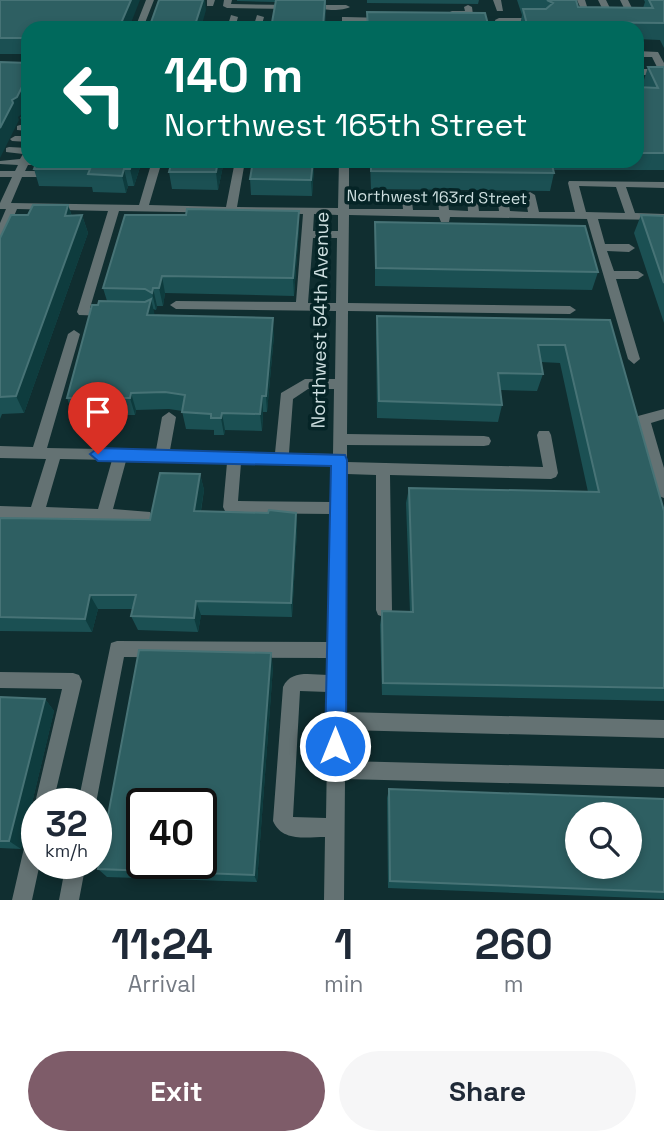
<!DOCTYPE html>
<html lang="en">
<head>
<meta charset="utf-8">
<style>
  :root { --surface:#fff; --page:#f6f6f7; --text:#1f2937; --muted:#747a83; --accent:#7e5c69 }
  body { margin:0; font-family:"Space Grotesk",sans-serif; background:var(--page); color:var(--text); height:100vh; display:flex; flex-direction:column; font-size:26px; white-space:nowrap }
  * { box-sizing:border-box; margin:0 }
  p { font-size:23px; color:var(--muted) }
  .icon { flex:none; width:38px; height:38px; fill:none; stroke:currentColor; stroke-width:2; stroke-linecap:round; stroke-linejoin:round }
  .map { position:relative; height:900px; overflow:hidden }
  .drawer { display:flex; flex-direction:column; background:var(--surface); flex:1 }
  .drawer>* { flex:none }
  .top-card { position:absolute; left:21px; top:21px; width:623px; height:147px; border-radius:21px; box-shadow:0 4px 10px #0003; background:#00695c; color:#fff; overflow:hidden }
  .tools { position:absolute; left:565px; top:802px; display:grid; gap:14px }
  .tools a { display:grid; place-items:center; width:77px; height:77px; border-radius:50%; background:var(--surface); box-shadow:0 4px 10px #0003; font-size:35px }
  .speed { position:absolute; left:21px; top:788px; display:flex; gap:14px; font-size:35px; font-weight:700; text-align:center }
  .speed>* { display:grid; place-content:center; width:91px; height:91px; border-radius:50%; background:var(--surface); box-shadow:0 4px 10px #0003; line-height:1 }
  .speed small { font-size:18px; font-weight:400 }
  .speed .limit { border:4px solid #111; border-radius:10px; background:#fff; color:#111 }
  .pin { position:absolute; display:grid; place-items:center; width:60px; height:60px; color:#fff; margin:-72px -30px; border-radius:50% 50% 50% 0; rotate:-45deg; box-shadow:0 0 7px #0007 }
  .pin .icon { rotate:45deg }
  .me { position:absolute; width:77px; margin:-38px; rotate:0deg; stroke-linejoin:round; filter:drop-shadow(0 0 5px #0008) }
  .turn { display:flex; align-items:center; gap:24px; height:147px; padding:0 28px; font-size:32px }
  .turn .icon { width:91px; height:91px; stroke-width:2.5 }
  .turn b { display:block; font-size:49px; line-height:60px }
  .eta { display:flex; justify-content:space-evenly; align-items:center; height:119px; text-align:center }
  .eta b { font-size:42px; font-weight:600; line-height:49px }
  .action { display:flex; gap:14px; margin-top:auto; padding:14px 28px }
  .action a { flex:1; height:80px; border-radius:42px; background:var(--accent); color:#fff; font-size:28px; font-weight:600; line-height:80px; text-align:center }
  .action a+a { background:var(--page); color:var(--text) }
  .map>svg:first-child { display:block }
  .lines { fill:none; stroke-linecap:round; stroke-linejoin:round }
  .minor { fill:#647273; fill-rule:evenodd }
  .wall { fill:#1b5053 }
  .shaded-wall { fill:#0e3c3e }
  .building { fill:#2e5f62; stroke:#477376; stroke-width:2; fill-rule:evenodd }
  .route { fill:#1a73e8; stroke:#114b97; stroke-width:2 }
  .labels { text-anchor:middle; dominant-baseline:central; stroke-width:7; stroke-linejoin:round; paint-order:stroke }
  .far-street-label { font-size:16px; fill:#cedfe0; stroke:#052426 }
  .street-label { font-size:19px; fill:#cedfe0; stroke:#052426 }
</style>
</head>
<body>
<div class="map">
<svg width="664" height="900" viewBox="0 0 664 900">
  <rect width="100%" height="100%" fill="#102e30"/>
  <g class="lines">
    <path class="minor" d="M146,0H154L143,28H135Z
      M207,0H215L213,6H207Z
      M224,0H232L231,4L292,5L296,7L292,9L227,8L223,6Z
      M318,0H326L325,5H346L350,7C343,11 324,11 317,7Z
      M493,0H501L503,11H497Z
      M577,0H585L590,16H584Z
      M598,0H606L611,10H625L620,0H628L634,12L630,14H605Z
      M468,5L472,7L473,15H452L448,13L452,11H465L464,7Z
      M231,15L238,17L235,28H227Z
      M257,15L264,17L261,28H253Z
      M345,17L386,18L390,20L386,22L342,21V17Z
      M499,18H539L543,20L539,22H504L505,28H497L495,20Z
      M637,51L658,52L664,63V75H637V69H658L652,57H637Z
      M25,115H28V121L20,118Z
      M20,125H28V131L17,130V126Z
      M15,136H28V142L12,141L10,139Z
      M9,147L28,148V161L48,162L43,165H28L25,171H38L43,174L38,177H22L11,203L139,205L152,161H162L149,205L226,207L235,161H245L237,207L338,208L339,161H349V192L411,194L413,210H439L437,193L442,190L447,193L449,210L468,211L467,195L472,192L477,195L479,211H499L497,195L502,192L507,195L510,211L528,212L525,195L530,192L535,195L539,212H575L568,183L569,181L664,182V188L626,187L635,213L664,214V220L598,219L605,244H629L635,248L629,252L607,251L614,271H638L644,275L638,279H616L640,359L634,364L628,359L587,219L450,217L449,222H441L439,217L349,215L348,303L570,306L576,310L570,314L348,311L347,434L484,436L489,437L491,441L489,445L484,446L347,445V462L543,467L537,435L539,431H549L551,435L558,473L556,477L551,479L390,475L392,610L390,615L384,617L378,615L376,610V475L347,474L345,712L664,720V738L345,730V761L664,769V787L345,779L344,900H324L325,837C306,837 282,842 273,821L283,687C291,669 312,675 328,675L329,658L124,657L96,803H78L111,643L117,641L329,642L332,514L230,513L225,511L223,507L227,463L126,461L113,509L150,512L152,516L150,520L145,522L0,518V506L31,507L46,459L0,458V446L33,447L68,334L74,330L80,334L47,448L156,450L162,417L169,412L176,417L170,450L275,453L281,393L305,379H335L336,311L176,309L170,305L176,301L296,302L303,214L119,211L90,308H108L114,312L108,316L79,315L77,312L108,211L17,209L6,235L0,238V223L6,209H0V203L12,177H0V171H15L18,165L0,164V161L20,159L23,154L6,152V148ZM579,186L616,187L625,213L586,212ZM349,198L402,199L403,209H349ZM314,214L338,215V231H313ZM313,238H337L336,303H308ZM308,389H334L333,454L289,453L293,399ZM60,459L112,460L98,509L46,507ZM241,463L333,465L332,502L238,501ZM300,691L328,692L326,818L293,817Z
      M664,409V419L651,423L664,468V498L659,496L657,492L636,420L638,416Z
      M0,672L73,673L79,675L82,681L53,803H37V808L35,803L62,689L0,688Z
      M37,825V863H40L32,900H12L27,835L30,828Z
      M66,863H86L79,900H59Z"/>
  </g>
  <path class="wall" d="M0,0L28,28V54H0Z
    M237,0H326L325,28H271L276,2L237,1Z
    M367,0H479L478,4L367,3Z
    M517,0H576L578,7L643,8L645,2L644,0H664V48L660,40L637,39V28H521L520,25L522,15Z
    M648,67H664V170H553L554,173L550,191L371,189L370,161H637V87L645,88L643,83Z
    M37,161H142L134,186H128L126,193L93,192L92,187L39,186L34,169Z
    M172,161H224L218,190L172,189L169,172Z
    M314,168L312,196L251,195L250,179Z
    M68,205L72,216L82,215L88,233L24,413L2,414L0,419V238L28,215Z
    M299,211V228L294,296L165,293L163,306H157L156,310L153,309L154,315L274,335L267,412H263L262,431L225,430L224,435H214V430L186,429L182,411L169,409L136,410L135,415H73L67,398L98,305L107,301L103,288L186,215Z
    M641,215L664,216V323L634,233Z
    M375,222L598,272L592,290L375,286Z
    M377,316L610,320L664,511V701L382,695L380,625L382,611L410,612L406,503L409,488L588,492L560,363L541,362L543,374L537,391L500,390L502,405L498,422L377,418L376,333Z
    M200,474L204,490L201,511L296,513L297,529L292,617L201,615L198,632L138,630L131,616L133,609H98L92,632L0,631V518L150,520Z
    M273,667L257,882L107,877L98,869Z
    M0,697L45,699L54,711L21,849L0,848Z
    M389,789L664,799V899L388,888L387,798Z"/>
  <path class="shaded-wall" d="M131,0H140L129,28H119Z
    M203,0H205L206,10L201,28H194Z
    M325,0V28H323Z
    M28,75V102L22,114L18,117L19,120L0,158V128L12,100Z
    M132,161H142L134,186L130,169Z
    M218,161H224L218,190L216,172Z
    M313,161L314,168L312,196L311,180Z
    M124,169L128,186L126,193L122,176Z
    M68,205L74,223L65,216Z
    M299,211V228L294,296L293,278Z
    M82,215L88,233L24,413L16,396Z
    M162,276L165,293L163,306L159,288Z
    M153,288L157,306L156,310L152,293Z
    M151,299L155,316L147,315Z
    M273,318L274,335L267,412L266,396Z
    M131,393L136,410L135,415L130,398Z
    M262,396L263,412L262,431L260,414Z
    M222,413L225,430L224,435L221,418Z
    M200,474L204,490L198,527L194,511Z
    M296,513L297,529L292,617L291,603Z
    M90,595L98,609L92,632L85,619Z
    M196,601L201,615L198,632L194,618Z
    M271,653L273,667L257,882L254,875Z
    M45,699L54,711L21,849L9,841Z"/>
  <path class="building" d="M0,0H131L119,28H28V38H0Z
    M159,0H203L194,28H149Z
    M276,0H325L323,28H271Z
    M547,0H576L578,7L653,8L649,0H664V23L569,22L571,28H528L523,9H546L553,3Z
    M367,12L485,13L489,28H368Z
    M0,62L28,63V75L17,97L12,100L13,103L0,128Z
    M648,67H664V153H637V87L658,88Z
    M37,161H132L130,169H124L122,176L88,174L90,169H34Z
    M172,161H218L216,172H169Z
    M253,161H313L311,180L250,179Z
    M371,161H551L554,173L371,171Z
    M33,205H68L65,216L82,215L16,396L0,397V238L11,215H28Z
    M187,209L299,211L293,278L162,276L159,288H153L152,293L145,289L103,288L125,215H186Z
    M641,215L664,216V283Z
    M375,222L585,226L598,272L376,268Z
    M151,299L147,315L273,318L266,396H262L260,414L222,413L221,418H211V414L182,412L185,395L165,392L131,393L130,398H67L92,305H98L99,301L145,302Z
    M377,316L610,320L664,511V688L383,683L382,611L413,612L409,488L599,492L565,345H538L543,374L498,373L502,405L379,401Z
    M160,473L200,474L194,511L268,513L269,510L296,513L291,603L196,601L194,618L131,616L136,595H90L85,619L0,617V518L150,520Z
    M139,650L271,653L254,875L98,869ZM142,803H201V863H142Z
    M0,697L45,699L9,841H0Z
    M389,789L664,799V892L390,881ZM578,814H630V866H578Z"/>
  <path class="route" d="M98,448L345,455L347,460L346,746L343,753L335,756L328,753L325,746L331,466L98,461L90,454Z"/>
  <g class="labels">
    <g class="far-street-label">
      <text transform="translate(437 197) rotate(1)">Northwest 163rd Street</text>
    </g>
    <g class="street-label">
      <text transform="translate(320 320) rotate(-89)">Northwest 54th Avenue</text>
    </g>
  </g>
</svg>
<div class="tools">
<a><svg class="icon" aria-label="search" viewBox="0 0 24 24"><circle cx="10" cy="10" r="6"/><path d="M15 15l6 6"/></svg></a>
</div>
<div class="speed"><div>32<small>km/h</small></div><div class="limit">40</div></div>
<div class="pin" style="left:98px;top:454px;background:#d93025"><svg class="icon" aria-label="arrive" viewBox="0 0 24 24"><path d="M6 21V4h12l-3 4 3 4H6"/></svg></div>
<svg class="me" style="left:335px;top:746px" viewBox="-20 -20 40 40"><circle r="17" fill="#1a73e8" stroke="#fff" stroke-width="3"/><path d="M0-11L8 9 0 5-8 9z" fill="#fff"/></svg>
<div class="top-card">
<div class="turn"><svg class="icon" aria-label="left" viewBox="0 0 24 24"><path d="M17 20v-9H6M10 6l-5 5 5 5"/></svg><div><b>140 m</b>Northwest 165th Street</div></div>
</div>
</div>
<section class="drawer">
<div class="eta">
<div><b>11:24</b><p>Arrival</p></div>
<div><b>1</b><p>min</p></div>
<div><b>260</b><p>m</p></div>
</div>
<div class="action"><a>Exit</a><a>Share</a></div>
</section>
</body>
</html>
